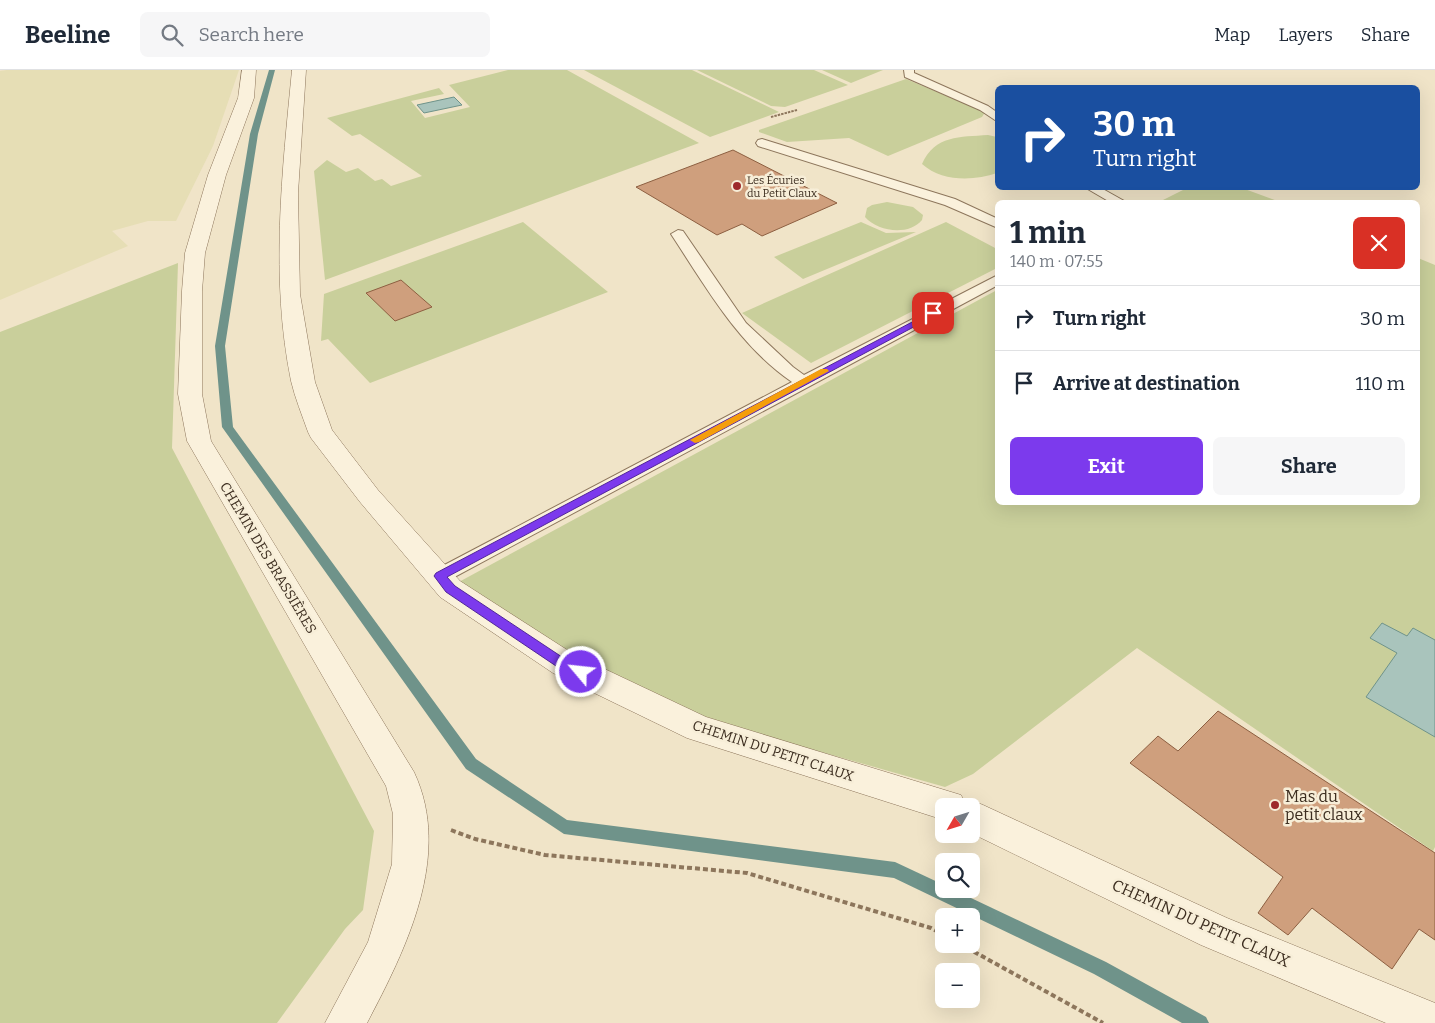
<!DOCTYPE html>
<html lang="en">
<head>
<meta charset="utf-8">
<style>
  :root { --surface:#fff; --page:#f6f6f7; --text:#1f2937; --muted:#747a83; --line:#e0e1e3; --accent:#7c3aed }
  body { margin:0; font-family:Bitter,serif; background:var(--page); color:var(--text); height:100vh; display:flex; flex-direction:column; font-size:19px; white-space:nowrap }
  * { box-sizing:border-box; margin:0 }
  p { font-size:16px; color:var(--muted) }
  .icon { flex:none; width:28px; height:28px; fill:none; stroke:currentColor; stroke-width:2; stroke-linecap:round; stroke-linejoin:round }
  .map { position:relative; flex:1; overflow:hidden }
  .side { position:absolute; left:995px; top:130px; width:425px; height:305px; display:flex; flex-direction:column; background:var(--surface); border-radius:8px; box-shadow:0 5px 20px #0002 }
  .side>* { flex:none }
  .guide { position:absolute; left:995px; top:15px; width:425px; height:105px; border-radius:8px; box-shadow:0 5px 20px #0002; background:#1a4fa0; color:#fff; overflow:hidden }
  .needle { width:32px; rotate:231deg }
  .buttons { position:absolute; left:935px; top:728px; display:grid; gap:10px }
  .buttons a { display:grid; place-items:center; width:45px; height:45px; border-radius:8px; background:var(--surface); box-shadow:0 5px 20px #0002; font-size:25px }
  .pin { position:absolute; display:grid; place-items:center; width:42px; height:42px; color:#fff; margin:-21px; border-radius:10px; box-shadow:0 2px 8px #0006 }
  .me { position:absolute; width:55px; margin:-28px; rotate:298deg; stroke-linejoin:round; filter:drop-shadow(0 0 4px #0008) }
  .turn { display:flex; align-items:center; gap:18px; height:105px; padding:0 15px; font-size:22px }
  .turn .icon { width:65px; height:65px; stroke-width:2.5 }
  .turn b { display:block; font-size:35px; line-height:42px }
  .round { display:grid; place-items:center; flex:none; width:52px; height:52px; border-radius:8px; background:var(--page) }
  .overview { display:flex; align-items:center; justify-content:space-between; height:85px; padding:0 15px }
  h1 { font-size:30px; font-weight:700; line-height:38px }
  .cta { display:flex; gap:10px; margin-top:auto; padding:10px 15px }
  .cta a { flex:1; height:58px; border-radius:8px; background:var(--accent); color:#fff; font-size:20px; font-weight:700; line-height:58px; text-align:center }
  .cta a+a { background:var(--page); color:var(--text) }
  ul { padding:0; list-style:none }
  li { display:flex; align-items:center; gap:15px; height:65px; padding:0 15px; border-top:1px solid var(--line) }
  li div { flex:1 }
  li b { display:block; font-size:19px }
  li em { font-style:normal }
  header { display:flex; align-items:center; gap:30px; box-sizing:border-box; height:70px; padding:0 25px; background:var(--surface); border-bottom:1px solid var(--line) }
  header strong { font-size:24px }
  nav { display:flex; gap:28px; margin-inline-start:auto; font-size:18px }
  .search { width:350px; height:45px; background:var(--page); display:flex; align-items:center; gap:12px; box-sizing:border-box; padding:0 18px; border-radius:8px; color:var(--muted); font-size:19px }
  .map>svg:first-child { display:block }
  .farmland { fill:#e6deb5 }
  .green { fill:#c9cf9b }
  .water { fill:#a9c4bc; stroke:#6f938a }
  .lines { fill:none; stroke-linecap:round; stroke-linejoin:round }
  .stream { fill:#6f938a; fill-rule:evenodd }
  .building { fill:#cf9f7d; stroke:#8d5f41 }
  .lane-casing { stroke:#8d765c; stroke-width:2 }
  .street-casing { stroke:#8d765c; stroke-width:1 }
  .path-far1 { stroke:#8d765c; stroke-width:2; stroke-dasharray:2.5 1; stroke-linecap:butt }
  .path { stroke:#8d765c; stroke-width:4; stroke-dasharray:5 3; stroke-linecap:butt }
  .lane { fill:#faf1dc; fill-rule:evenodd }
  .street { fill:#faf1dc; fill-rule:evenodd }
  .route { fill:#7c3aed; stroke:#51269a }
  .slow { fill:#f59e0b }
  .poi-dot { fill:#9e2a2b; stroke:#f7eed8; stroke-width:2 }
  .labels { text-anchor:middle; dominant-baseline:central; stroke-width:5; stroke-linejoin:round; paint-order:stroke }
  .far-poi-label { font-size:11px; fill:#3d2e20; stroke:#f7eed8; text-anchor:start }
  .street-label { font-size:14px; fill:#3d2e20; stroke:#f7eed8 }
  .near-poi-label { font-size:16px; fill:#3d2e20; stroke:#f7eed8; text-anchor:start }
  .near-street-label { font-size:16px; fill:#3d2e20; stroke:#f7eed8 }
</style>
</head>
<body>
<header>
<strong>Beeline</strong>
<div class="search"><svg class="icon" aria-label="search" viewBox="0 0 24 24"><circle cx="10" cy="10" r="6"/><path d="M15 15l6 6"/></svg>Search here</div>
<nav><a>Map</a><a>Layers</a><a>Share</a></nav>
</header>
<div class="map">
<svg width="1435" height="953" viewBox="0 0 1435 953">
  <rect width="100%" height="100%" fill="#f0e4c8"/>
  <path class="farmland" d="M7,0H239L213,76L176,151H148L112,161L128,176L0,230V1Z"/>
  <path class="green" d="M508,0H567L699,73L325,210L314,101L327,90L346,102L358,98L375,111L382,109L391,116L422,106L360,64L352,66L327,48L439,18L444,24L411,31L425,48L470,37L449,15Z
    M584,0H692L779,42L710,67Z
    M697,0H814L848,15L785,37L771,36Z
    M822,0H883L851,13Z
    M906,9L985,42L982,47L888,86L849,68L787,72L759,62V60Z
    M988,65L997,67V103C974,111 942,112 922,94C935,65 960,67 988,65Z
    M1187,118H1242L1280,132H1159Z
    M887,132L913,137L923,145L922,150C909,166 878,162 865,147L867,138L872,135Z
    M523,152L608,222L370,313L328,269L321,271L324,224Z
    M861,152L886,163L916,162L803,209L774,187Z
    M946,152L997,179V198L811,293L742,243Z
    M1418,188L1435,195V777L1433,781L1137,578L973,704L945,717L705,649L565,585L457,513L997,220L998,432H1418Z
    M178,193L172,378L374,761L363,840L345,859L277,953H0V262Z"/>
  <path class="water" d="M454,27L462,35L424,43L417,35Z
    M1382,553L1407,566L1413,558L1435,570V667L1366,627L1397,583L1370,568Z"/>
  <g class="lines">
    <path class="stream" d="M269,0H275L258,64L225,276L233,357L476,689L567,750L895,792L944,815V819H952L1106,892L1206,947L1209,953H1182L1094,904L894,808L564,764L466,699L222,357L215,276L250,64Z"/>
  </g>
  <path class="building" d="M733,80L837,133L762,166L742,154L717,165L636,117Z
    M401,210L432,237L395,251L366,223Z
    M1218,641L1435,783V870L1419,859L1392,899L1312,838L1288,865L1258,843L1283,807L1130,693L1158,666L1178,681Z"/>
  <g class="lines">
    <defs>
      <path id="lane" d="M904,0H914V3L988,36L998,43V52L980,40L905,7Z
        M762,69L955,129L998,149V158L945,135L758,76L756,73L758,70Z
        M1086,118H1101L1126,132H1110Z
        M678,160L683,161L746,253L793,297L804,305L998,205V215L447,511L440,514L433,511L430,506L433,501L792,312C738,275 706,217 671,164Z"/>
      <path id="street" d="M242,0H256L254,28L226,105L205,183L202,221V324L211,371L414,702C453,785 406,879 367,953H325L368,872L392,794L393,744L386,716L187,371L178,324L182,221L185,183L208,105L238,28Z
        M292,0H306L298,123L300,224L315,312L332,360L378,420L460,511L575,585L706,647L961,725L965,733L971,730L983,735L1227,848L1435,933V953H1386L1201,875L971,763V736H944V750L687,668L553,603L440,527L360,432L311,368L308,362C302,345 295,328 291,311C270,208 282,103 292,0Z"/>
    </defs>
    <use href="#lane" class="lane-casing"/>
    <use href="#street" class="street-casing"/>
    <path class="path-far1" d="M771,47L797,40"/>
    <path class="path" d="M451,760L475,769L545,785L747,803L931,858L944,865
      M960,874L1103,953"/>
    <use href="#lane" class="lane"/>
    <use href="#street" class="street"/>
  </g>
  <path class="route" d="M933,241L936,242V245L447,507L455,516L568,591L585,599L587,602L585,606L581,607L559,598L446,522L434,506L436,503Z"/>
  <path class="slow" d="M821,299H827L829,301L699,372L695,373L690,370Z"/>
  <g class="poi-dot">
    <circle cx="737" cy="116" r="5"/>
    <circle cx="1275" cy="735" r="5"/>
  </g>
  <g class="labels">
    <g class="far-poi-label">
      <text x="747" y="110">Les Écuries<tspan x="747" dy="13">du Petit Claux</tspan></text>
    </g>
    <g class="street-label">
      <text transform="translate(268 488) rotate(59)">CHEMIN DES BRASSIÈRES</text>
      <text transform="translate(773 681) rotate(18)">CHEMIN DU PETIT CLAUX</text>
    </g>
    <g class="near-poi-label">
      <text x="1285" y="726">Mas du<tspan x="1285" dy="18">petit claux</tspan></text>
    </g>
    <g class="near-street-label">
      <text transform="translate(1201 853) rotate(24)">CHEMIN DU PETIT CLAUX</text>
    </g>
  </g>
</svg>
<div class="buttons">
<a><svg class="needle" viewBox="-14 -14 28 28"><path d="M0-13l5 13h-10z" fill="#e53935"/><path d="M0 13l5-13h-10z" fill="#747a83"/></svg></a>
<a><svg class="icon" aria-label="search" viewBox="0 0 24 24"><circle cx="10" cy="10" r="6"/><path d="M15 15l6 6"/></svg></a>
<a>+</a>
<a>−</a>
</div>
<div class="pin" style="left:933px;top:243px;background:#d93025"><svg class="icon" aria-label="arrive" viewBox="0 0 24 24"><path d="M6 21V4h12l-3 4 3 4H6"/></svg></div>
<svg class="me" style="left:581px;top:602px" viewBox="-20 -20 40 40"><circle r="17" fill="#7c3aed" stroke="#fff" stroke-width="3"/><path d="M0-11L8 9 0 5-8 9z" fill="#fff"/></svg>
<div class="guide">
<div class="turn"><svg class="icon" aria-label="right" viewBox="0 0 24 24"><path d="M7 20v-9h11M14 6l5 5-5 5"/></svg><div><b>30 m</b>Turn right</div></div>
</div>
<section class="side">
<div class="overview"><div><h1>1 min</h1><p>140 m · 07:55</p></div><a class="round" style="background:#d93025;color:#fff"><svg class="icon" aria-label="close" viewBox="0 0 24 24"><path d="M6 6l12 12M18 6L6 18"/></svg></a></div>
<ul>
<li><svg class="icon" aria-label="right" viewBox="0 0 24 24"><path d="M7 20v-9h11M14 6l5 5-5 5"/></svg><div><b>Turn right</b></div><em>30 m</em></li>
<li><svg class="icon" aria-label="arrive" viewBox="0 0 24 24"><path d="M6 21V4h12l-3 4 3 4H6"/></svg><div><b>Arrive at destination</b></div><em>110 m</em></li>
</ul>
<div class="cta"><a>Exit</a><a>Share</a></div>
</section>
</div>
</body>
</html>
